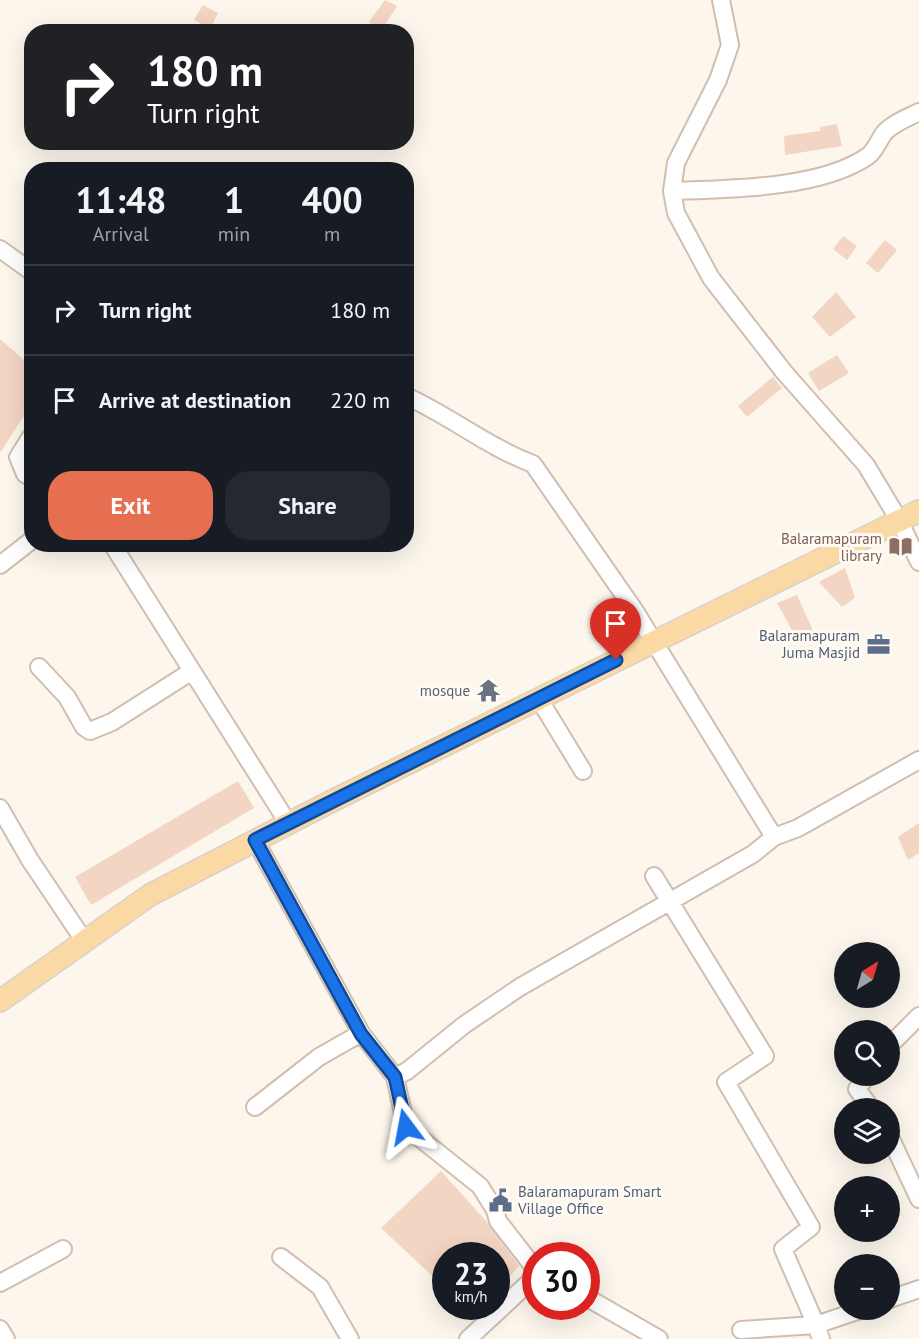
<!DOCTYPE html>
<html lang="en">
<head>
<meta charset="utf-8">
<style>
  :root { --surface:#171b24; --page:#242831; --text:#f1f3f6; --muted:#9ea1a6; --line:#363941; --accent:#e76f51 }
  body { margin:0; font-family:"PT Sans",sans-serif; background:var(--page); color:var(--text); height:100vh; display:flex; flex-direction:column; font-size:22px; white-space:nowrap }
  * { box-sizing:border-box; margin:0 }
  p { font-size:20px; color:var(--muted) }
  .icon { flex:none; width:33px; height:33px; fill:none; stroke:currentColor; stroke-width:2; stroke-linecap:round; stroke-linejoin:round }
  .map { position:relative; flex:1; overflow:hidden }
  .details { position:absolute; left:24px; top:162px; width:390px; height:390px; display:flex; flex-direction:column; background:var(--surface); border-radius:24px; box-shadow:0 6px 24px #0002 }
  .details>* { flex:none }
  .hud { position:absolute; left:24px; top:24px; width:390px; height:126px; border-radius:24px; box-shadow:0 6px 24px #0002; background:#202124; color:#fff; overflow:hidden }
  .needle { width:39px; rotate:37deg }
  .controls { position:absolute; left:834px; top:942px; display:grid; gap:12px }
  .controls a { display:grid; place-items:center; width:66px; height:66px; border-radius:50%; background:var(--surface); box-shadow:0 6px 24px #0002; font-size:30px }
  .speed { position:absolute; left:432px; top:1242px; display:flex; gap:12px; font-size:30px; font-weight:700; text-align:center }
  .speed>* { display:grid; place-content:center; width:78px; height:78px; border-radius:50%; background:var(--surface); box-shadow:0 6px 24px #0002; line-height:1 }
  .speed small { font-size:15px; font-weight:400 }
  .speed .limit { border:9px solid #d22; background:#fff; color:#111 }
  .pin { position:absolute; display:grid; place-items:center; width:51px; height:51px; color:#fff; margin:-62px -26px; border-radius:50% 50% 50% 0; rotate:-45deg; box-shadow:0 0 6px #0007 }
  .pin .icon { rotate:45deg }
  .me { position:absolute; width:66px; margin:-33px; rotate:347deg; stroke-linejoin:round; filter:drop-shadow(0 0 4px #0008) }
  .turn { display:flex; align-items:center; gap:21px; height:126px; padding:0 24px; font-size:27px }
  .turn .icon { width:78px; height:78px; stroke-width:2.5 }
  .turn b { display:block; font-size:42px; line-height:51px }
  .eta { display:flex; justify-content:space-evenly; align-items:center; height:102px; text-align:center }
  .eta b { font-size:36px; font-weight:600; line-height:42px }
  .cta { display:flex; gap:12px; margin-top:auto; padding:12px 24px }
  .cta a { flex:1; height:69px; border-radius:24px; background:var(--accent); color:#fff; font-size:24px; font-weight:600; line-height:69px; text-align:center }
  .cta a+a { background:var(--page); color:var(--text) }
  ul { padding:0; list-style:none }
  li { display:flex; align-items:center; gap:18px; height:90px; padding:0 24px; border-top:2px solid var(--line) }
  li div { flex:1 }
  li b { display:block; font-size:22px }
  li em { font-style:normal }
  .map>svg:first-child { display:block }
  .building { fill:#f3d5c3 }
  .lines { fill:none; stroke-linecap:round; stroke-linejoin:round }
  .minor-casing { stroke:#d1beb0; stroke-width:20 }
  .major-casing { stroke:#dad1cd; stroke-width:24 }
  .minor { stroke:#fff; stroke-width:16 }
  .major { stroke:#fbd9a5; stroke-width:21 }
  .route-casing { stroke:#114b97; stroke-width:15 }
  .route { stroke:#1a73e8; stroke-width:10 }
  .labels { text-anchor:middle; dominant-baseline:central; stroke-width:6; stroke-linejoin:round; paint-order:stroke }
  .education-label { font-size:15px; fill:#785e54; stroke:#fffaf3; text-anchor:end }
  .service-label { font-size:15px; fill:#4e5e75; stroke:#fffaf3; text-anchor:end }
  .worship-label { font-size:15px; fill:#5b616d; stroke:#fffaf3; text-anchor:end }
</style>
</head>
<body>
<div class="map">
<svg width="919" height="1339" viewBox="0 0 919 1339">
  <rect width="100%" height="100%" fill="#fdf6ec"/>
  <path class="building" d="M385,0L397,6L381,31L369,22Z
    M203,5L218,13L210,29L194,20Z
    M837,124L842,146L785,155L784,136L820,131V127Z
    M843,236L857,246L847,260L833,249Z
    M885,240L897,250L878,273L866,263Z
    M836,292L856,317L830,337L812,317Z
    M0,339L32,367V403L0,453Z
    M837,355L849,373L819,391L808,373Z
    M773,377L782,388L747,417L738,406Z
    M845,568L855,598L842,607L819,582Z
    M797,595L814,633L798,641L777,603Z
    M238,781L254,808L91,905L75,877Z
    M919,823V853L908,860L898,837Z
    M441,1171L487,1222L519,1266L496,1291V1256H446V1289L381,1228Z"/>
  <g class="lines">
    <defs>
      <path id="minor" d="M721,0L730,45L718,80L676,163L672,191L676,213L711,278L784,372L866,465L899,520L919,562
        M672,191C728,189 821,189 868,156C875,151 879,140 884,133C893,123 907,118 919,112
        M0,249L32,272
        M406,396C450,416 488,447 533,464L635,611L774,837
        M32,435L18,457L25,474L32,478
        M112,544L288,823
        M0,565L32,540
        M39,667L67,697L84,727L90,731L112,722L192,671
        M539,699L583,771
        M0,808L30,860L85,942
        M255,840L361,1033L395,1077L406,1127L480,1186L495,1210L498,1221L536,1270
        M654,876L765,1056L726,1082L811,1227L783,1249L816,1325L860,1310
        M890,1045L919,1016
        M867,1076L857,1089L871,1108
        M395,1077L407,1071L464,1025L520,987L753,854L774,837L798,828L919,760
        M255,1107L319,1057L361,1033
        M890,1137L919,1199
        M281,1257L320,1287L350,1339
        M0,1283L63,1249
        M586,1297L659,1339
        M890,1299L919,1289
        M0,1329L6,1339
        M741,1330L816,1325L821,1339
        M468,1339L536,1276"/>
      <path id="major" d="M0,1001L150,895L330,802L919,511"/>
    </defs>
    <use href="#minor" class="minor-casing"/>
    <use href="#major" class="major-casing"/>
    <use href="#minor" class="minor"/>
    <use href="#major" class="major"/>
  </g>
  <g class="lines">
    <defs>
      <path id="route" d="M406,1127L395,1077L361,1034L255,840L616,660"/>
    </defs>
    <use href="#route" class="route-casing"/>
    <use href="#route" class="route"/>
  </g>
  <defs>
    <symbol id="library-bare" viewBox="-9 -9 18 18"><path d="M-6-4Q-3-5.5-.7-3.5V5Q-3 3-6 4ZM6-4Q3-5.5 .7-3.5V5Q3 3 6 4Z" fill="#8d6e63" stroke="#fffaf3" stroke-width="2.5" paint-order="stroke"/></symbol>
    <symbol id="office-bare" viewBox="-9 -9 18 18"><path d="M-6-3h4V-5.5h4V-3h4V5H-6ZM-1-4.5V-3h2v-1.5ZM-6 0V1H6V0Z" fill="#5c6f8a" stroke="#fffaf3" stroke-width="2.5" paint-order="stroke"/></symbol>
    <symbol id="temple-bare" viewBox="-9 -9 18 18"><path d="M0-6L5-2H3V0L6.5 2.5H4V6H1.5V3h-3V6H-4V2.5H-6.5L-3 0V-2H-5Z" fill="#6b7280" stroke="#fffaf3" stroke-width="2.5" paint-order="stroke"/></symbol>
    <symbol id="civic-bare" viewBox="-9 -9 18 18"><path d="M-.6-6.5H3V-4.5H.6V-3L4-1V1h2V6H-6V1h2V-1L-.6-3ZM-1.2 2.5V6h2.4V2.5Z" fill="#5c6f8a" stroke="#fffaf3" stroke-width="2.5" paint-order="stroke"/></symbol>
  </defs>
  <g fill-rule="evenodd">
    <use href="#library-bare" x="884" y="530" width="33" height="33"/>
    <use href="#office-bare" x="862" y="628" width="33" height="33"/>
    <use href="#temple-bare" x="472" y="674" width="33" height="33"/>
    <use href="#civic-bare" x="484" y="1184" width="33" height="33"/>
  </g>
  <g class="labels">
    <g class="education-label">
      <text x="882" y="538">Balaramapuram<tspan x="882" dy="17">library</tspan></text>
    </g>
    <g class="service-label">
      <text x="860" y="635">Balaramapuram<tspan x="860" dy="17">Juma Masjid</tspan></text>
      <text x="518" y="1191" text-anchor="start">Balaramapuram Smart<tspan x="518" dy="17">Village Office</tspan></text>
    </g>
    <g class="worship-label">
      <text x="470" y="690">mosque</text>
    </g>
  </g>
</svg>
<div class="controls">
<a><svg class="needle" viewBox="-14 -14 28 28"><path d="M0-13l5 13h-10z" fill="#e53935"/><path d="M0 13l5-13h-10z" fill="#9ea1a6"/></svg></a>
<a><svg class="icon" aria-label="search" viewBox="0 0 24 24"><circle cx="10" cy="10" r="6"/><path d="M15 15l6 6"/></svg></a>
<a><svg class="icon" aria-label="layers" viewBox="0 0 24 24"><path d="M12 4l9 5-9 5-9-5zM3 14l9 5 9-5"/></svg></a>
<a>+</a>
<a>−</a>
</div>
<div class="speed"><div>23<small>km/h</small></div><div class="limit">30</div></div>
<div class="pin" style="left:616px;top:660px;background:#d93025"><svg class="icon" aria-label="arrive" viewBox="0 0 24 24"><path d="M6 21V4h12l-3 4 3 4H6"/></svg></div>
<svg class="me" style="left:406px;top:1127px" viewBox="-20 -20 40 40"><path d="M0-17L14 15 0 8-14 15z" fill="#1a73e8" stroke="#fff" stroke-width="4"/></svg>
<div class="hud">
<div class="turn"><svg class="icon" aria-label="right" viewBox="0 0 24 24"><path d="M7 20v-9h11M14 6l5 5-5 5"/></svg><div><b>180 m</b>Turn right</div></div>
</div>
<section class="details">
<div class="eta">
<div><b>11:48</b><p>Arrival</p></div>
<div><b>1</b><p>min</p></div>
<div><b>400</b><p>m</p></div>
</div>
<ul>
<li><svg class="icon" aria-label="right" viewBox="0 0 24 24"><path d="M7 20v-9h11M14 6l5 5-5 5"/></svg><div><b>Turn right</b></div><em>180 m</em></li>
<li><svg class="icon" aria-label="arrive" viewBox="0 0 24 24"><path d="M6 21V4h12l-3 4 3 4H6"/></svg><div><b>Arrive at destination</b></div><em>220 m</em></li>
</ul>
<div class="cta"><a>Exit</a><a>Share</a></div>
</section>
</div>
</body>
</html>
